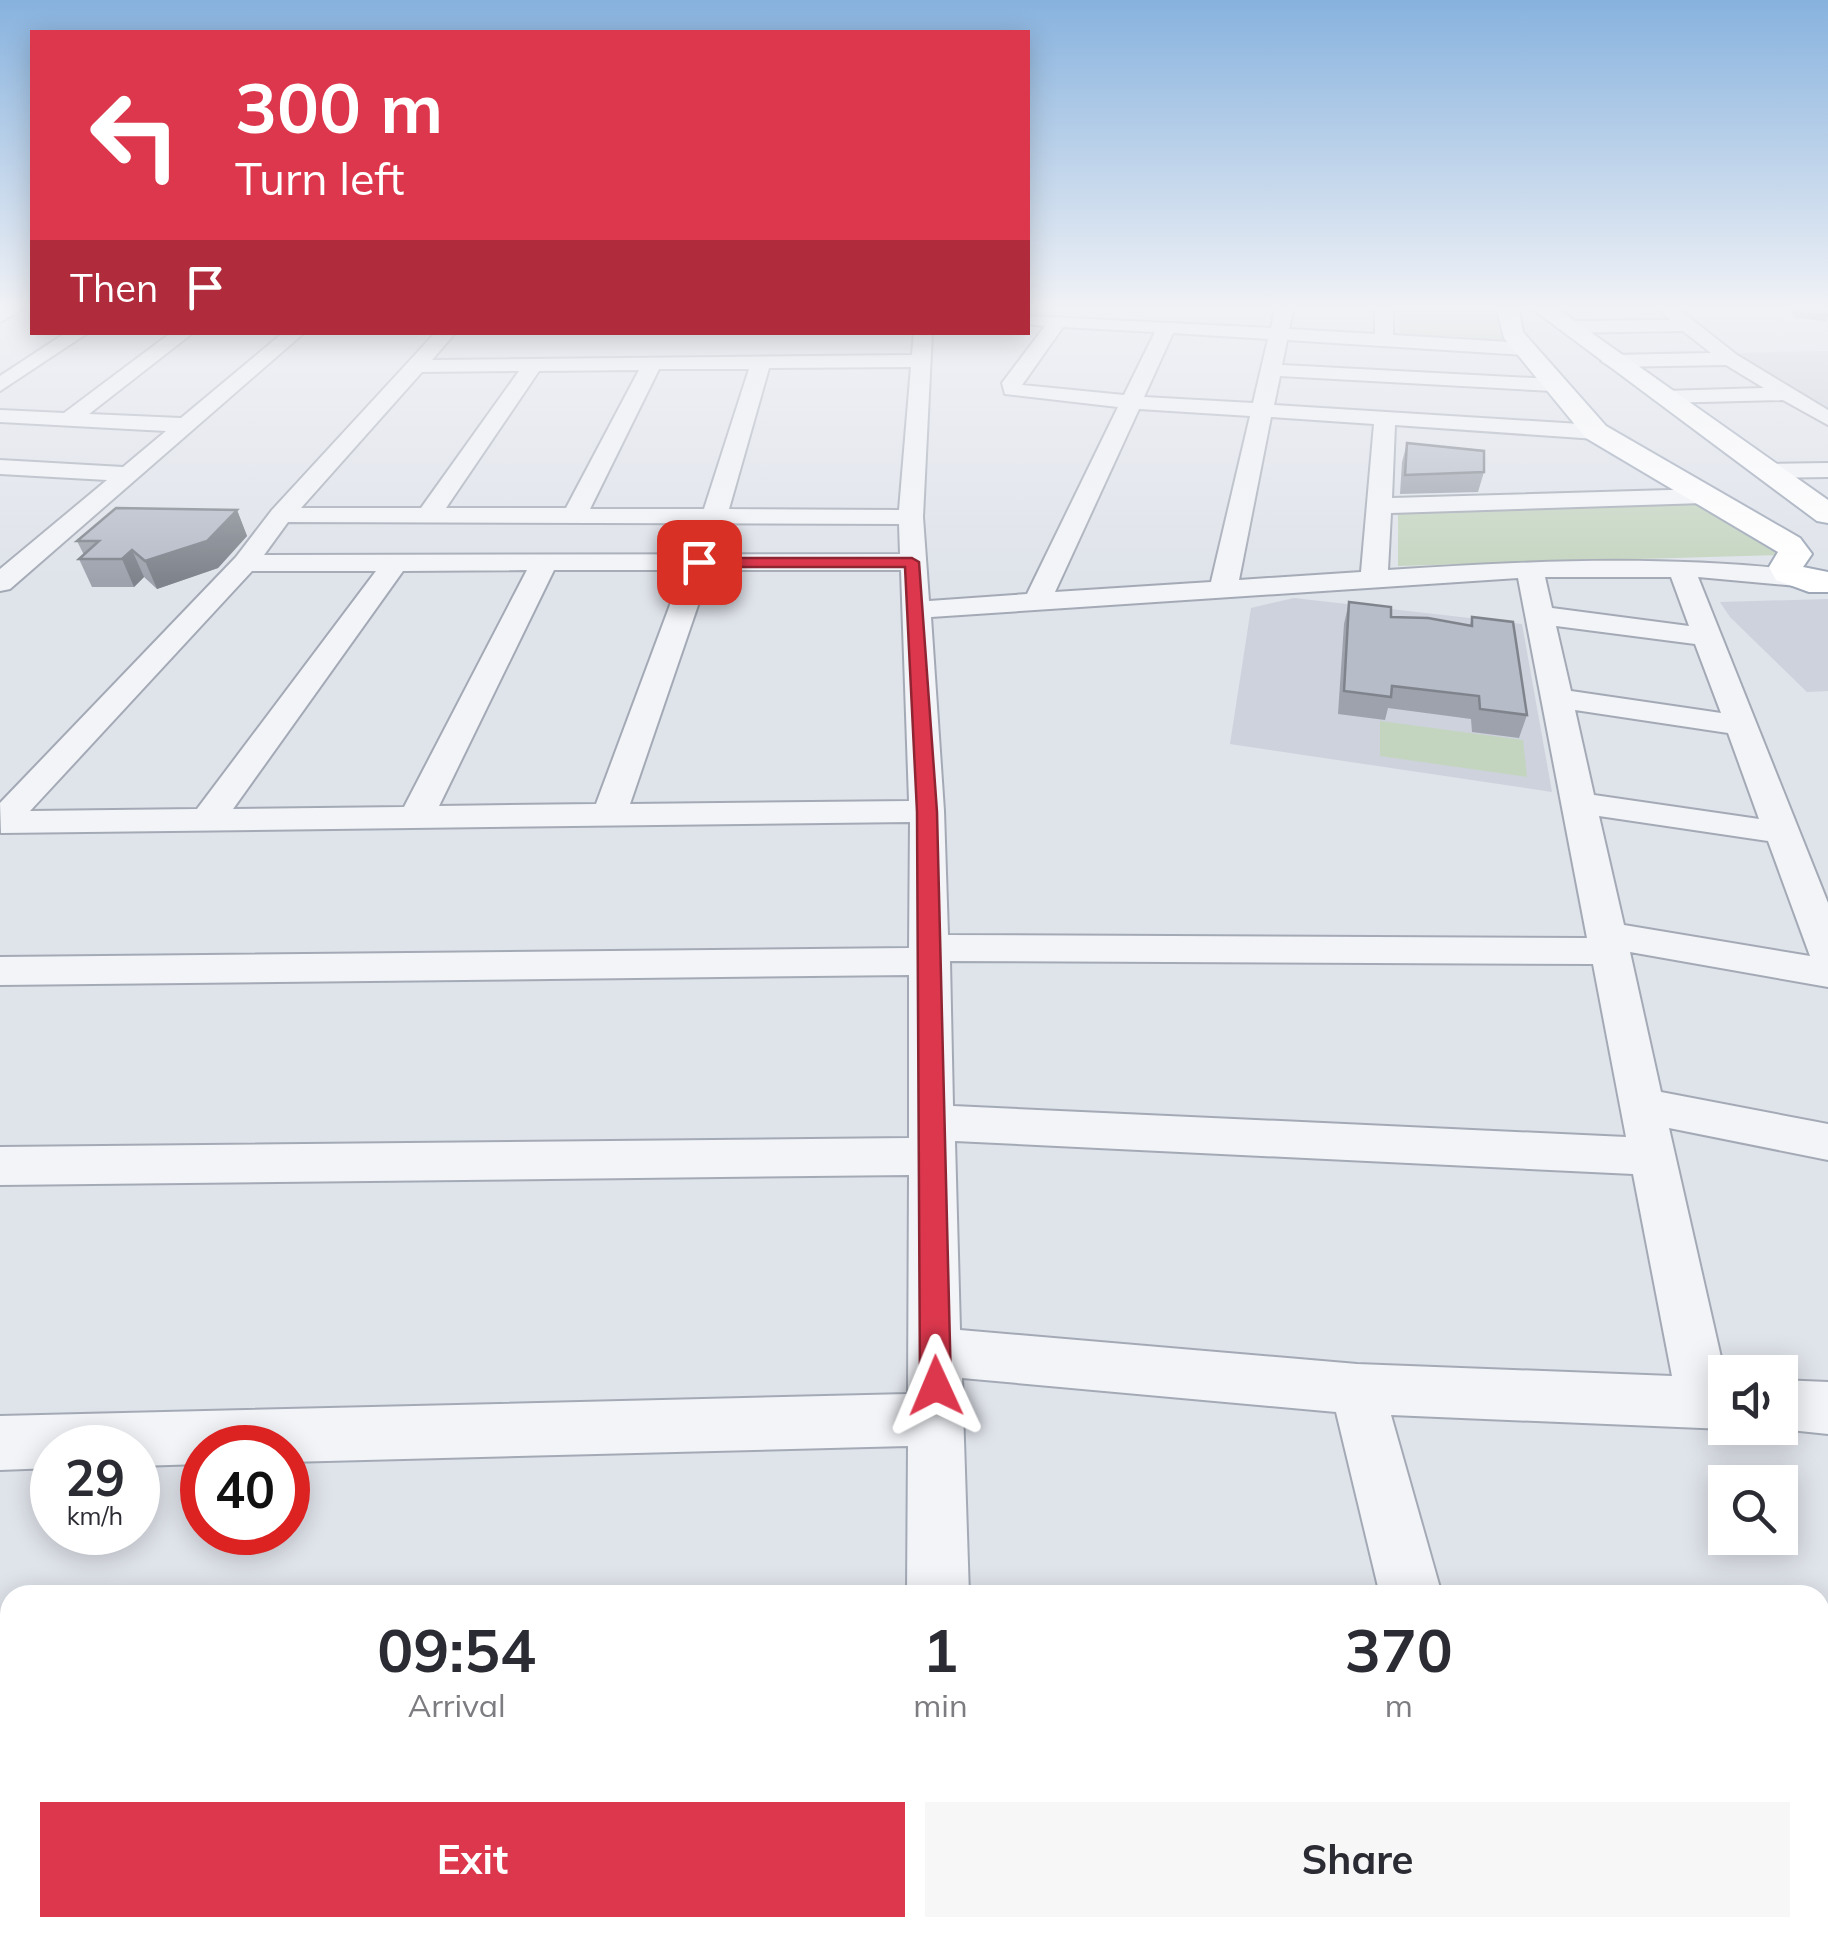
<!DOCTYPE html>
<html lang="en">
<head>
<meta charset="utf-8">
<style>
  :root { --surface:#fff; --page:#f7f7f7; --text:#2b2b33; --muted:#7c7c81; --accent:#dc374d }
  body { margin:0; font-family:Mulish,sans-serif; background:var(--page); color:var(--text); height:100vh; display:flex; flex-direction:column; font-size:38px; white-space:nowrap }
  * { box-sizing:border-box; margin:0 }
  p { font-size:32px; color:var(--muted) }
  .icon { flex:none; width:55px; height:55px; fill:none; stroke:currentColor; stroke-width:2; stroke-linecap:round; stroke-linejoin:round }
  .map { position:relative; flex:1; overflow:hidden }
  .details { position:absolute; left:0px; top:1585px; width:1830px; height:352px; display:flex; flex-direction:column; background:var(--surface); border-radius:30px 30px 0 0; box-shadow:0 5px 25px #0003 }
  .details>* { flex:none }
  .hud { position:absolute; left:30px; top:30px; width:1000px; height:305px; border-radius:0px; box-shadow:0 5px 25px #0003; background:#dc374d; color:#fff; overflow:hidden }
  .tools { position:absolute; left:1708px; top:1355px; display:grid; gap:20px }
  .tools a { display:grid; place-items:center; width:90px; height:90px; border-radius:0px; background:var(--surface); box-shadow:0 5px 25px #0003; font-size:50px }
  .speed { position:absolute; left:30px; top:1425px; display:flex; gap:20px; font-size:50px; font-weight:700; text-align:center }
  .speed>* { display:grid; place-content:center; width:130px; height:130px; border-radius:50%; background:var(--surface); box-shadow:0 5px 25px #0003; line-height:1 }
  .speed small { font-size:25px; font-weight:400 }
  .speed .limit { border:15px solid #d22; background:#fff; color:#111 }
  .pin { position:absolute; display:grid; place-items:center; width:85px; height:85px; color:#fff; margin:-42px; border-radius:20px; box-shadow:0 5px 15px #0006 }
  .me { position:absolute; width:110px; margin:-55px; rotate:359deg; stroke-linejoin:round; filter:drop-shadow(0 0 8px #0008) }
  .turn { display:flex; align-items:center; gap:35px; height:210px; padding:0 40px; font-size:45px }
  .turn .icon { width:130px; height:130px; stroke-width:2.5 }
  .turn b { display:block; font-size:70px; line-height:85px }
  .then { display:flex; align-items:center; height:95px; padding:0 40px; background:#0003; gap:20px; font-size:38px }
  .eta { display:flex; justify-content:space-evenly; align-items:center; height:170px; text-align:center }
  .eta b { font-size:60px; font-weight:700; line-height:70px }
  .button { display:flex; gap:20px; margin-top:auto; padding:20px 40px }
  .button a { flex:1; height:115px; border-radius:0px; background:var(--accent); color:#fff; font-size:40px; font-weight:700; line-height:115px; text-align:center }
  .button a+a { background:var(--page); color:var(--text) }
  .map>svg:first-child { display:block }
  .built { fill:#cdd2dc }
  .green { fill:#c4d5bf }
  .lines { fill:none; stroke-linecap:round; stroke-linejoin:round }
  .minor-casing { stroke:#a4aab5; stroke-width:4 }
  .major-casing { stroke:#9da7b7; stroke-width:4 }
  .minor { fill:#f2f4f8; fill-rule:evenodd }
  .major { fill:#fff; fill-rule:evenodd }
  .wall { fill:#9da2ac }
  .shaded-wall { fill:#7f848c }
  .building { fill:#b6bcc8; stroke:#7f848c; stroke-width:2.5 }
  .route { fill:#dc374d; stroke:#8f2432; stroke-width:2.5 }
</style>
</head>
<body>
<div class="map">
<svg width="1828" height="1937" viewBox="0 0 1828 1937">
  <rect width="100%" height="100%" fill="#dfe3ea"/>
  <path class="built" d="M1828,351V408L1734,353Z
    M1294,598L1522,624L1552,792L1230,744L1251,608Z
    M1828,599V691L1807,692L1730,617L1720,602Z"/>
  <path class="green" d="M1399,310H1501L1508,342L1400,337Z
    M1695,504L1779,555L1398,566V511Z
    M1380,721L1523,740L1527,777L1380,756Z"/>
  <g class="lines">
    <defs>
      <path id="minor" d="M0,310H22L0,322Z
        M1275,310H1293L1289,329L1375,334V310H1393V335L1525,343L1535,349L1525,355L1287,340L1282,365L1552,379L1562,385L1552,391L1280,376L1274,405L1596,425L1607,432L1596,439L1395,425L1392,498L1704,489L1716,496L1704,503L1391,513L1388,570C1525,561 1661,555 1797,570L1810,578L1797,586L1698,577L1828,903V987L1630,952L1661,1092L1828,1124V1160L1669,1128L1725,1375V1428H1730L1725,1429L1391,1415L1442,1595H1380L1336,1412L962,1378L969,1595H907L908,1446L288,1462V1448H202V1464L138,1466V1448H52V1468L0,1470V1416L908,1394L909,1175L0,1185V1147L909,1138V975L0,985V957L909,948L910,822L1,833L0,803L236,557L272,510L436,332H456L432,360L912,355L914,332H932L923,517L929,601L1027,594L1118,407L1005,394L1002,383L1045,326L1028,324V316L1271,328ZM1063,327L1155,332L1124,395L1022,385ZM1173,333L1268,339L1253,403L1144,397ZM911,367L899,510L729,509L769,368ZM659,369H749L704,509H590ZM639,370L566,508H446L539,371ZM519,371L421,508H301L422,372ZM1139,409L1250,416L1211,582L1055,592ZM1271,417L1374,424L1361,572L1239,580ZM288,522L899,524L900,554L264,555ZM527,570L404,807L233,809L403,571ZM554,570H683L596,804L439,806ZM710,570H901L909,801L630,804ZM252,571H376L197,809L30,811ZM1545,577H1671L1689,626L1552,608ZM1518,578L1587,938L948,935L944,811L931,617ZM1556,626L1695,644L1721,713L1571,691ZM1575,710L1728,733L1759,819L1594,795ZM1599,816L1768,841L1810,956L1624,925ZM950,961L1593,964L1626,1137L953,1106ZM955,1141L1633,1174L1672,1376L1357,1364L960,1330Z
        M1660,310H1680L1737,355L1828,410V425L1783,400L1663,403L1653,397L1663,391L1764,388L1726,365L1611,367L1601,361L1611,355L1711,353L1683,331L1566,333L1557,327L1566,321L1670,320Z
        M67,332H89L0,391V376Z
        M172,332H194L89,414L181,418L284,332H305L10,589L0,591V569L107,480L0,474V460L123,467L166,431L0,422V410L64,413Z
        M1828,463V477L1769,478L1757,471L1769,464Z
        M1780,1380L1828,1382V1434L1770,1428H1780Z
        M1820,1717L1828,1718V1784L1820,1783Z
        M906,1928H978L979,1937H907Z
        M1464,1928H1536L1539,1937H1467Z
        M1740,1928H1812L1815,1937H1743Z"/>
      <path id="major" d="M1497,310H1519L1523,332L1606,426L1800,538L1812,554L1803,567L1828,572V592H1809L1776,580L1769,567L1778,552L1586,438L1504,338Z
        M1534,310H1559L1828,500V523L1817,521Z"/>
    </defs>
    <use href="#minor" class="minor-casing"/>
    <use href="#major" class="major-casing"/>
    <use href="#minor" class="minor"/>
    <use href="#major" class="major"/>
  </g>
  <path class="wall" d="M1789,310H1825L1828,317L1826,321L1795,318Z
    M1407,443L1484,472L1478,492L1400,494L1402,462Z
    M237,510L247,536L218,568L157,589L144,577L134,587H92L79,559L84,555L77,541Z
    M1349,602L1391,617L1470,625L1472,617L1527,715L1519,738L1472,732L1471,719L1388,708L1385,720L1338,714L1344,624Z"/>
  <path class="shaded-wall" d="M237,510L247,536L218,568L157,589L145,561Z
    M132,550L144,577L134,587L122,559Z"/>
  <path class="building" d="M1795,310H1825L1828,315L1797,313Z
    M1407,443L1484,451V472L1405,475Z
    M116,508L237,510L207,541L145,561L132,550L122,559H79L99,541H77Z
    M1349,602L1391,607V617L1428,618L1472,626V617L1513,622L1527,715L1480,709L1479,696L1392,686L1391,697L1344,691Z"/>
  <linearGradient id="sky" x2="0" y2="1"><stop stop-color="#87b2de"/><stop offset="0.53" stop-color="#f1f2f6"/><stop offset="1" stop-color="#f1f2f6" stop-opacity="0"/></linearGradient>
  <rect width="1828" height="581" fill="url(#sky)"/>
  <path class="route" d="M912,558L919,562L937,812L951,1386L947,1396L936,1400L925,1396L920,1386L917,812L905,567H699L692,562L699,558Z"/>
</svg>
<div class="tools">
<a><svg class="icon" aria-label="sound" viewBox="0 0 24 24"><path d="M4 9h4l5-4v14l-5-4H4zM17 9q2 3 0 6"/></svg></a>
<a><svg class="icon" aria-label="search" viewBox="0 0 24 24"><circle cx="10" cy="10" r="6"/><path d="M15 15l6 6"/></svg></a>
</div>
<div class="speed"><div>29<small>km/h</small></div><div class="limit">40</div></div>
<div class="pin" style="left:699px;top:562px;background:#d93025"><svg class="icon" aria-label="arrive" viewBox="0 0 24 24"><path d="M6 21V4h12l-3 4 3 4H6"/></svg></div>
<svg class="me" style="left:936px;top:1386px" viewBox="-20 -20 40 40"><path d="M0-17L14 15 0 8-14 15z" fill="#dc374d" stroke="#fff" stroke-width="4"/></svg>
<div class="hud">
<div class="turn"><svg class="icon" aria-label="left" viewBox="0 0 24 24"><path d="M17 20v-9H6M10 6l-5 5 5 5"/></svg><div><b>300 m</b>Turn left</div></div>
<div class="then">Then<svg class="icon" aria-label="arrive" viewBox="0 0 24 24"><path d="M6 21V4h12l-3 4 3 4H6"/></svg></div>
</div>
<section class="details">
<div class="eta">
<div><b>09:54</b><p>Arrival</p></div>
<div><b>1</b><p>min</p></div>
<div><b>370</b><p>m</p></div>
</div>
<div class="button"><a>Exit</a><a>Share</a></div>
</section>
</div>
</body>
</html>
